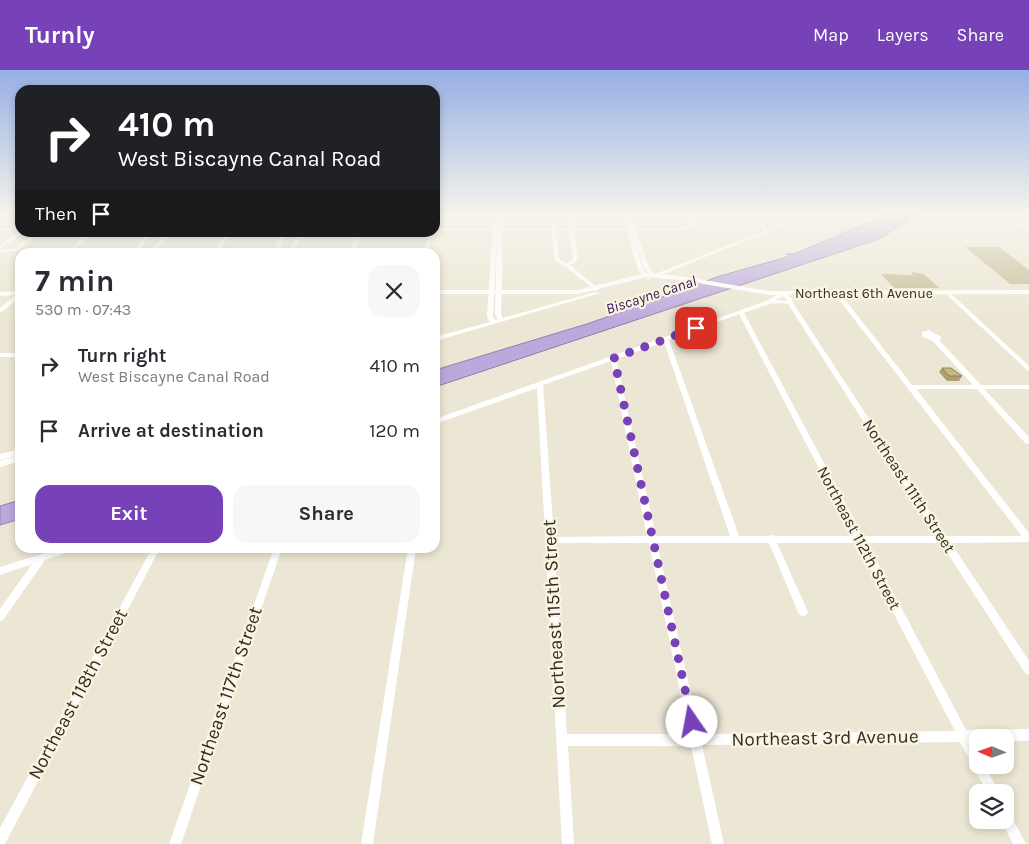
<!DOCTYPE html>
<html lang="en">
<head>
<meta charset="utf-8">
<style>
  :root { --surface:#fff; --page:#f7f7f7; --text:#2b2b33; --muted:#7c7c81; --accent:#7741b8 }
  body { margin:0; font-family:Karla,sans-serif; background:var(--page); color:var(--text); height:100vh; display:flex; flex-direction:column; font-size:19px; white-space:nowrap }
  * { box-sizing:border-box; margin:0 }
  p { font-size:16px; color:var(--muted) }
  .icon { flex:none; width:28px; height:28px; fill:none; stroke:currentColor; stroke-width:2; stroke-linecap:round; stroke-linejoin:round }
  .map { position:relative; flex:1; overflow:hidden }
  .sheet { position:absolute; left:15px; top:178px; width:425px; height:305px; display:flex; flex-direction:column; background:var(--surface); border-radius:15px; box-shadow:0 2px 8px #0003 }
  .sheet>* { flex:none }
  .hud { position:absolute; left:15px; top:15px; width:425px; height:152px; border-radius:15px; box-shadow:0 2px 8px #0003; background:#202124; color:#fff; overflow:hidden }
  .needle { width:32px; rotate:272deg }
  .fabs { position:absolute; left:969px; top:659px; display:grid; gap:10px }
  .fabs a { display:grid; place-items:center; width:45px; height:45px; border-radius:10px; background:var(--surface); box-shadow:0 2px 8px #0003; font-size:25px }
  .pin { position:absolute; display:grid; place-items:center; width:42px; height:42px; color:#fff; margin:-21px; border-radius:10px; box-shadow:0 2px 8px #0006 }
  .me { position:absolute; width:55px; margin:-28px; rotate:348deg; stroke-linejoin:round; filter:drop-shadow(0 0 4px #0008) }
  .turn { display:flex; align-items:center; gap:18px; height:105px; padding:0 20px; font-size:22px }
  .turn .icon { width:65px; height:65px; stroke-width:2.5 }
  .turn b { display:block; font-size:35px; line-height:42px }
  .then { display:flex; align-items:center; height:48px; padding:0 20px; background:#0003; gap:10px; font-size:19px }
  .round { display:grid; place-items:center; flex:none; width:52px; height:52px; border-radius:15px; background:var(--page) }
  .head { display:flex; align-items:center; justify-content:space-between; height:85px; padding:0 20px }
  h1 { font-size:30px; font-weight:700; line-height:38px }
  .cta { display:flex; gap:10px; margin-top:auto; padding:10px 20px }
  .cta a { flex:1; height:58px; border-radius:15px; background:var(--accent); color:#fff; font-size:20px; font-weight:700; line-height:58px; text-align:center }
  .cta a+a { background:var(--page); color:var(--text) }
  ul { padding:0; list-style:none }
  li { display:flex; align-items:center; gap:15px; height:65px; padding:0 20px }
  li div { flex:1 }
  li b { display:block; font-size:19px }
  li em { font-style:normal }
  header { display:flex; align-items:center; gap:30px; box-sizing:border-box; height:70px; padding:0 25px; background:var(--accent); color:#fff }
  header strong { font-size:24px }
  nav { display:flex; gap:28px; margin-inline-start:auto; font-size:18px }
  .map>svg:first-child { display:block }
  .green { fill:#c5bb95 }
  .water { fill:#bba8dd; stroke:#9183a6 }
  .lines { fill:none; stroke-linecap:round; stroke-linejoin:round }
  .minor { fill:#fff; fill-rule:evenodd }
  .major { fill:#fff; fill-rule:evenodd }
  .wall { fill:#ad9f6e }
  .building { fill:#c9b980; stroke:#8d825a }
  .route { stroke:#7741b8; stroke-width:9; stroke-dasharray:0 16.2 }
  .labels { text-anchor:middle; dominant-baseline:central; stroke-width:4.5; stroke-linejoin:round; paint-order:stroke }
  .far-street-label { font-size:14px; fill:#302e26; stroke:#faf4e1 }
  .far-water-label { font-size:15px; font-style:italic; fill:#331755; stroke:#faf4e1 }
  .street-label { font-size:16px; fill:#302e26; stroke:#faf4e1 }
  .near-street-label { font-size:19px; fill:#302e26; stroke:#faf4e1 }
</style>
</head>
<body>
<header>
<strong>Turnly</strong>
<nav><a>Map</a><a>Layers</a><a>Share</a></nav>
</header>
<div class="map">
<svg width="1029" height="774" viewBox="0 0 1029 774">
  <rect width="100%" height="100%" fill="#ece7d4"/>
  <path class="green" d="M965,177H999L1029,200V214H1010Z
    M911,202L924,204L939,218H894L881,204L913,205Z"/>
  <path class="water" d="M887,145H917L879,169L435,317V300L590,253L720,206L787,187L789,185L786,184H794Z
    M20,430V449L0,455V436Z"/>
  <g class="lines">
    <path class="minor" d="M494,145H498V158L499,145H503V158H551L550,145H554L556,158H569L567,145H571L573,158H630L626,145H630L635,158H681L690,155L686,145H690L694,157L681,160H636L649,198L655,204L764,161L754,145H758L767,160L805,145H810L654,208L652,207L644,198L631,160L644,201L652,207L649,209L639,202L626,160H574L578,191L570,195L598,218V220L596,221L565,196L555,191L551,160H503L501,244L503,248L595,222L600,223L435,271V267L490,252L487,246L493,160H435V158H493ZM497,160L495,244L498,249L495,250L493,246ZM556,160H569L573,190L567,193L559,189Z
      M1004,145H1009L1029,158V161Z
      M0,158L20,159V162H23L0,179V176L19,161L0,160Z
      M35,162H41L19,180L0,183V181L16,178Z
      M89,162H94L71,182H67Z
      M148,162H153L139,180L152,179L167,162H172L155,181L133,182Z
      M228,162H233L217,182H213Z
      M282,162H287L279,180H289L300,162H305L292,182H275L274,180Z
      M358,162H362L354,182H350Z
      M429,162H433L428,182H424Z
      M947,220L1029,296V301L1027,300L945,223V221Z
      M784,221C788,223 793,229 793,233L946,466H1022L834,223L839,222L912,315H973L933,271L922,266V262L929,260L941,267V269L939,270L981,315H1029V319H984L1029,367V374H1026L977,319H916L1029,463V472L951,473L1029,591V605L1025,603L941,473H867L966,660L1029,659V671H1005V668H978V671H972L978,681V695H984L999,722H987L960,672L702,675L724,774H712L691,676H568L574,774H562L537,318L435,354V349L766,231ZM783,226L787,231L776,230ZM781,233L788,234L937,466H863L744,243L769,234ZM739,244L854,466H774L771,465L768,466H739L669,270ZM664,272L730,466H656L616,289ZM611,291L647,466L554,467L543,315ZM554,473H649L689,664H567ZM657,473H769L798,542L800,545L803,546L806,545L808,542L777,473H857L955,661L700,664Z
      M20,222V227L0,243V238Z
      M0,283H20V287H0Z
      M20,379V385L0,390V384Z
      M20,385V391L0,397V391Z
      M61,478H74L73,480L45,490L3,550L0,551V539L32,494L0,505V497Z
      M152,478H160L5,774H0V758Z
      M274,478H282L181,774H169Z
      M408,478H416L373,774H361Z
      M1005,740L1009,742L1026,774H1013L1001,750H1005Z"/>
    <path class="major" d="M646,203L680,206L769,221L1029,220V224L769,225L680,210L646,207L578,224H435V220H578Z
      M20,221V225L0,226V222Z"/>
  </g>
  <path class="wall" d="M942,298L962,306L959,311H947L939,302Z"/>
  <path class="building" d="M942,298H951L962,306H949Z"/>
  <linearGradient id="sky" x2="0" y2="1"><stop stop-color="#96afe4"/><stop offset="0.57" stop-color="#f6f4ec"/><stop offset="1" stop-color="#f6f4ec" stop-opacity="0"/></linearGradient>
  <rect width="1029" height="253" fill="url(#sky)"/>
  <g class="lines">
    <path class="route" d="M692,652L614,288L696,258"/>
  </g>
  <g class="labels">
    <g class="far-street-label">
      <text x="864" y="223">Northeast 6th Avenue</text>
    </g>
    <g class="far-water-label">
      <text transform="translate(651 225) rotate(-18)">Biscayne Canal</text>
    </g>
    <g class="street-label">
      <text transform="translate(909 416) rotate(57)">Northeast 111th Street</text>
      <text transform="translate(859 468) rotate(62)">Northeast 112th Street</text>
    </g>
    <g class="near-street-label">
      <text transform="translate(554 544) rotate(-93)">Northeast 115th Street</text>
      <text transform="translate(78 624) rotate(-62)">Northeast 118th Street</text>
      <text transform="translate(226 626) rotate(-71)">Northeast 117th Street</text>
      <text transform="translate(825 668) rotate(-1)">Northeast 3rd Avenue</text>
    </g>
  </g>
</svg>
<div class="fabs">
<a><svg class="needle" viewBox="-14 -14 28 28"><path d="M0-13l5 13h-10z" fill="#e53935"/><path d="M0 13l5-13h-10z" fill="#7c7c81"/></svg></a>
<a><svg class="icon" aria-label="layers" viewBox="0 0 24 24"><path d="M12 4l9 5-9 5-9-5zM3 14l9 5 9-5"/></svg></a>
</div>
<div class="pin" style="left:696px;top:258px;background:#d93025"><svg class="icon" aria-label="arrive" viewBox="0 0 24 24"><path d="M6 21V4h12l-3 4 3 4H6"/></svg></div>
<svg class="me" style="left:692px;top:652px" viewBox="-20 -20 40 40"><circle r="19" fill="#fff"/><path d="M0-13L10 11 0 6-10 11z" fill="#7741b8"/></svg>
<div class="hud">
<div class="turn"><svg class="icon" aria-label="right" viewBox="0 0 24 24"><path d="M7 20v-9h11M14 6l5 5-5 5"/></svg><div><b>410 m</b>West Biscayne Canal Road</div></div>
<div class="then">Then<svg class="icon" aria-label="arrive" viewBox="0 0 24 24"><path d="M6 21V4h12l-3 4 3 4H6"/></svg></div>
</div>
<section class="sheet">
<div class="head"><div><h1>7 min</h1><p>530 m · 07:43</p></div><a class="round"><svg class="icon" aria-label="close" viewBox="0 0 24 24"><path d="M6 6l12 12M18 6L6 18"/></svg></a></div>
<ul>
<li><svg class="icon" aria-label="right" viewBox="0 0 24 24"><path d="M7 20v-9h11M14 6l5 5-5 5"/></svg><div><b>Turn right</b><p>West Biscayne Canal Road</p></div><em>410 m</em></li>
<li><svg class="icon" aria-label="arrive" viewBox="0 0 24 24"><path d="M6 21V4h12l-3 4 3 4H6"/></svg><div><b>Arrive at destination</b></div><em>120 m</em></li>
</ul>
<div class="cta"><a>Exit</a><a>Share</a></div>
</section>
</div>
</body>
</html>
